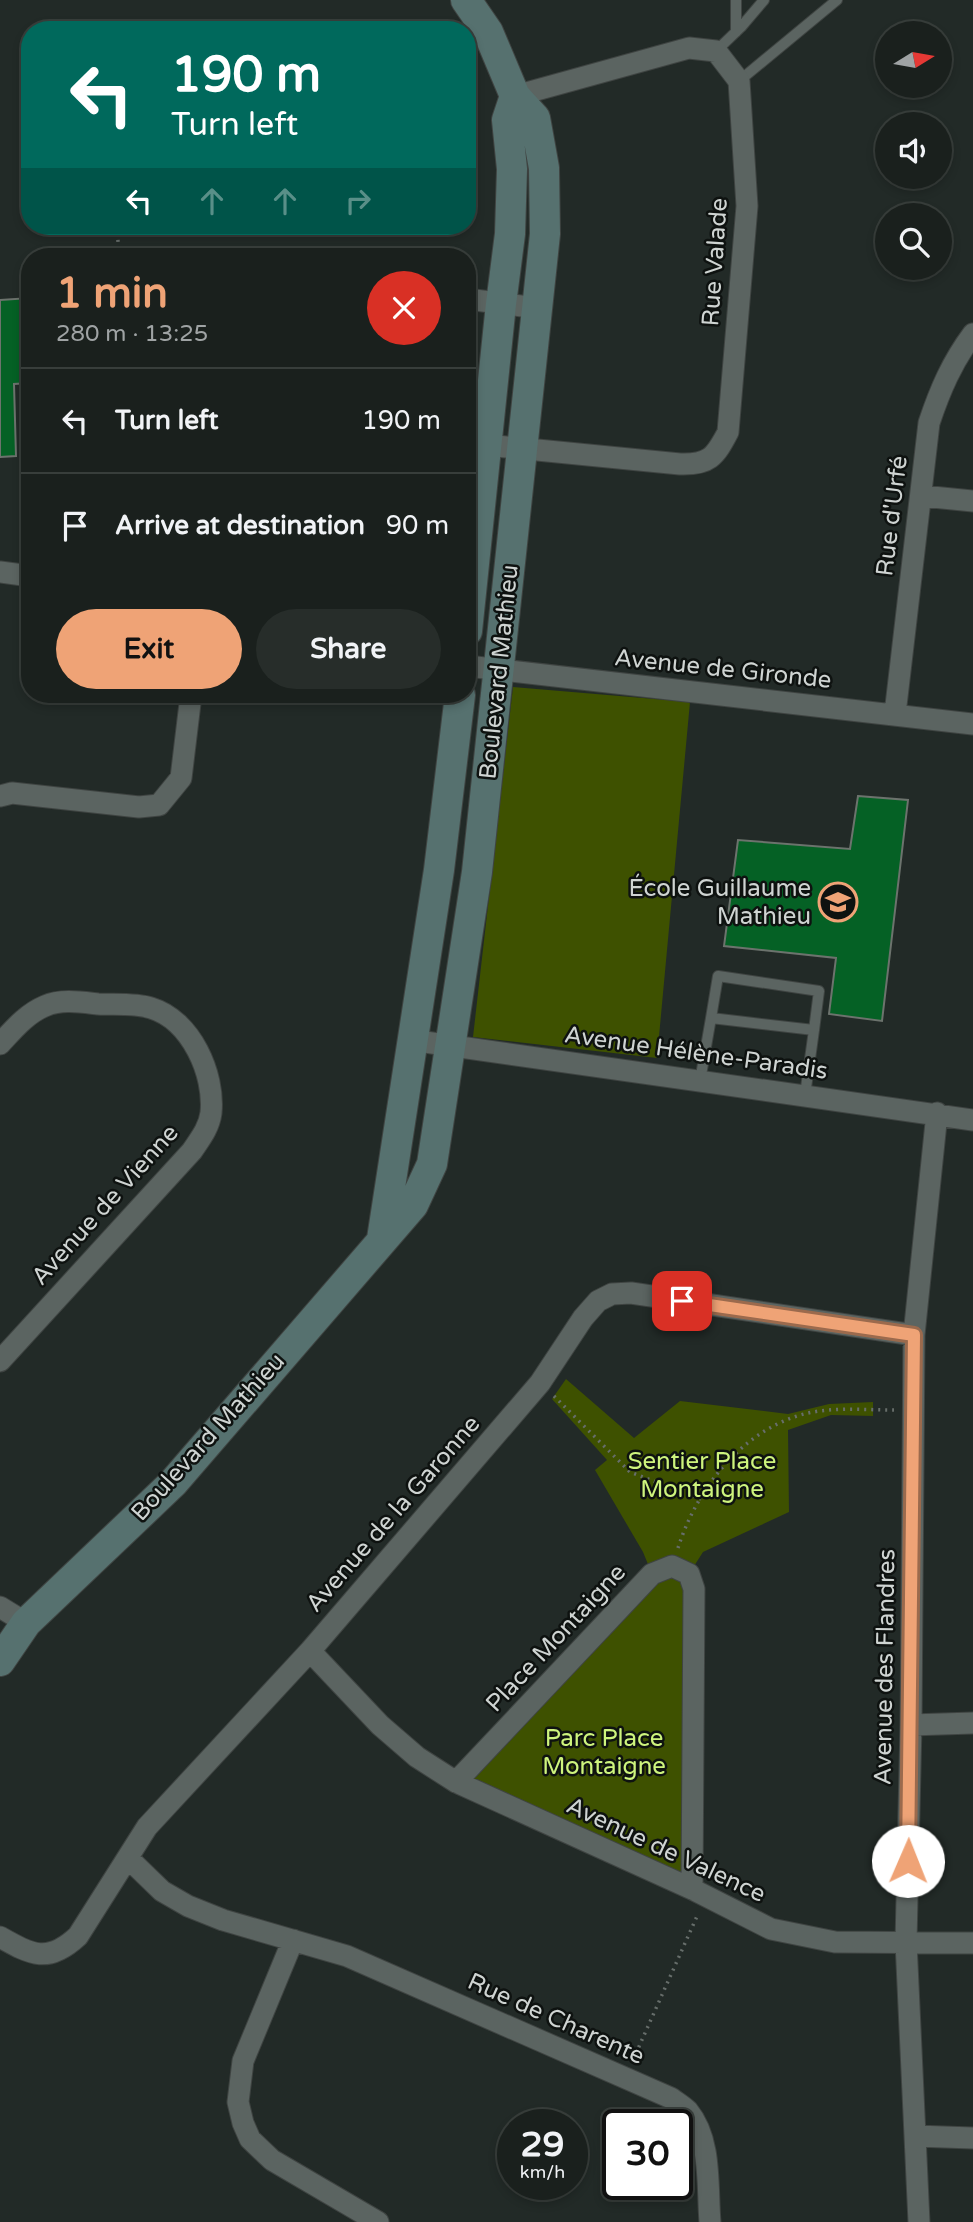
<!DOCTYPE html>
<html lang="en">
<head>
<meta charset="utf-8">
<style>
  :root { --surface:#1a201d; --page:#272d2a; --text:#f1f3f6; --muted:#9fa3a4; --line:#383e3b; --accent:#efa376 }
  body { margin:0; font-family:"Varela Round",sans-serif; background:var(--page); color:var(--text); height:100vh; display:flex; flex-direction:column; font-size:26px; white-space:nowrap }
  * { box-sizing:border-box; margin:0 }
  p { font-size:23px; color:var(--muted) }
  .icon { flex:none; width:38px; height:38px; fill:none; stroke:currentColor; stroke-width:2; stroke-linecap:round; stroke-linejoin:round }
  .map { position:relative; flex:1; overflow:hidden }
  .sheet { position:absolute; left:21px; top:248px; width:455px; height:455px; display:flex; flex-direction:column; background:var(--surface); border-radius:28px; box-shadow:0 4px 10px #0003,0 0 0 2px var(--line) }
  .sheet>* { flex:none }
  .top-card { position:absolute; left:21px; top:21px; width:455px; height:214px; border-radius:28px; box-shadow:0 4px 10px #0003,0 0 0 2px var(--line); background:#00695c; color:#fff; overflow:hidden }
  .needle { width:46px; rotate:79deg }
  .buttons { position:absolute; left:875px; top:21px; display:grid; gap:14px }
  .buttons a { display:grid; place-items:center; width:77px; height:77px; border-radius:50%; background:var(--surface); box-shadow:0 4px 10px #0003,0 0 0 2px var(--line); font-size:35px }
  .speed { position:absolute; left:497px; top:2109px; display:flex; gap:14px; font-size:35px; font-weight:700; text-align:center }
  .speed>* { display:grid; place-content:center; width:91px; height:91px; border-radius:50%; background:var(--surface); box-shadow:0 4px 10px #0003,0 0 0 2px var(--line); line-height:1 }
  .speed small { font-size:18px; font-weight:400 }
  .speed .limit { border:4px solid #111; border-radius:10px; background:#fff; color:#111 }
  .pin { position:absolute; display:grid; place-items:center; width:60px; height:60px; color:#fff; margin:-30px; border-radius:14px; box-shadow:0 4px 10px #0006 }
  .me { position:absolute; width:77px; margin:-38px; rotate:1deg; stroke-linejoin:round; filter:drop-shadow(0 0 5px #0008) }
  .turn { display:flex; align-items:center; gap:24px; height:147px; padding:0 35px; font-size:32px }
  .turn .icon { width:91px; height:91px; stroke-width:2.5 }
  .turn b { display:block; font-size:49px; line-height:60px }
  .lanes { display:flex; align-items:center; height:66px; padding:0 35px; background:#0003; justify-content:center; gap:35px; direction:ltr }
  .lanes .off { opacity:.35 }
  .round { display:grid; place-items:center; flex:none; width:74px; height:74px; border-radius:37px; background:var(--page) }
  .overview { display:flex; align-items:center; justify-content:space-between; height:119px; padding:0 35px }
  h1 { font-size:42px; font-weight:700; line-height:52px; color:var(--accent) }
  .primary-button { display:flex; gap:14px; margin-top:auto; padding:14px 35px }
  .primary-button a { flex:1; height:80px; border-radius:42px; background:var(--accent); color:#111; font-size:28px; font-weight:700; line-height:80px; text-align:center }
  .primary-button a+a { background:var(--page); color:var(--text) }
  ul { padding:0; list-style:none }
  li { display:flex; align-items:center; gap:21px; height:105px; padding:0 35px; border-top:2px solid var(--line) }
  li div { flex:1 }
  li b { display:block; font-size:26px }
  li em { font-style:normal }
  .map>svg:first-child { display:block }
  .green { fill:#3e5100 }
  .building { fill:#056125; stroke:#6c736d; stroke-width:2 }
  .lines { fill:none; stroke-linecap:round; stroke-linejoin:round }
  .lane-casing { stroke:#3f4442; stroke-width:12 }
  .street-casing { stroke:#3f4442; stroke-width:23 }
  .secondary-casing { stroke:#3f4442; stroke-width:32 }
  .path { stroke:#676e6b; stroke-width:3.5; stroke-dasharray:2 5; stroke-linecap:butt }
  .lane { stroke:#5b6461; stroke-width:10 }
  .street { stroke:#5b6461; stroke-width:21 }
  .secondary { stroke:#56716f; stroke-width:30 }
  .route-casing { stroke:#9b6a4d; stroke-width:18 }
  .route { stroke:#efa376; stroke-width:12 }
  .labels { text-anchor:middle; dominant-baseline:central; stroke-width:5; stroke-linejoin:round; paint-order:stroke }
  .street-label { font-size:24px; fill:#cfd4d2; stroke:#0e1210 }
  .poi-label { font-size:24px; fill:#cfd4d2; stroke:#0e1210; text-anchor:end }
  .park-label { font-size:24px; fill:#cef47d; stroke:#0e1210 }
</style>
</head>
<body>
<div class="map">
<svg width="973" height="2222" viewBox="0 0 973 2222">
  <rect width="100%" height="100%" fill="#222a27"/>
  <path class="green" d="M513,687L690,702L657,1058L473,1037Z
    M566,1379L634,1438L680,1401L788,1414L829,1404L873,1402V1416L831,1415L788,1430L789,1512L703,1552L689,1574L692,1889L456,1782L652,1574L643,1552L595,1470L607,1460L552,1399Z"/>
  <path class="building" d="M30,298V383L14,384L16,456L0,457V300Z
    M858,796L908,800L882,1021L829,1014L836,958L724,946L738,840L850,849Z"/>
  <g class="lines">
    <defs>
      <path id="lane" d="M736,0V32
        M716,51L741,27L764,0
        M739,81L837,0
        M711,1018L718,976L819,991L814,1030
        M700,1081L711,1018L814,1030L805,1095"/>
      <path id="street" d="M467,299L537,308
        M486,445L680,464C709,465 715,457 728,432L747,206L739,81L716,51L689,48L515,96
        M922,496L973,501
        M0,572L30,576
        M467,666L973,724
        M895,714L929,423C940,390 952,362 973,334
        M0,796L12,793L139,807L159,805L181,778L191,695
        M411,1040L973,1120
        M0,1044C13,1030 26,1014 45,1006C61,999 80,1002 98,1004C114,1005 135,1003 151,1008C191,1020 215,1074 211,1113C209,1128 200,1139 192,1151L0,1361
        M0,1607L26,1623
        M310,1651L380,1725L417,1757L456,1782L692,1889L771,1929L835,1942L973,1943
        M911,1725L973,1723
        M456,1782L652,1574L672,1566L689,1574L694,1589L692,1889
        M129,1859L162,1891L188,1906L223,1920L347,1956L671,2098C676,2102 683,2106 688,2111C712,2140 707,2187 710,2222
        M0,1937C32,1955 48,1964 78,1936L147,1827L310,1651L540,1383L583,1318L598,1301L612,1294L631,1293L914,1335
        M293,1940L243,2061L238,2102L243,2123L250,2139L272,2160L378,2222
        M915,2136L973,2138
        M919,2222L906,1942L911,1725L914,1335L937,1113"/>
      <path id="secondary" d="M467,631L501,304L510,234L512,169L507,120L515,96
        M382,1239L439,870L460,695
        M0,1661L26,1623L173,1483L413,1205L432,1164L477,872L545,234L544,168L535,118L515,96L488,32L466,0"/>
    </defs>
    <use href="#lane" class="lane-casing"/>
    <use href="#street" class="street-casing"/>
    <use href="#secondary" class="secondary-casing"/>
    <path class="path" d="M117,226L119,257
      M554,1396L630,1472L701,1499
      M678,1548C696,1491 738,1435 797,1416C828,1406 862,1410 894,1410
      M633,2060L698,1914"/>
    <use href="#lane" class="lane"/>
    <use href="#street" class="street"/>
    <use href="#secondary" class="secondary"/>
  </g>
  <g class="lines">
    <defs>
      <path id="route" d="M682,1301L914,1335L908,1861"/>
    </defs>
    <use href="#route" class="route-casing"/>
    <use href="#route" class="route"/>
  </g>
  <defs>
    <symbol id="school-ring" viewBox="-11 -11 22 22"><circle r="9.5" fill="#0e1210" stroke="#efa376" stroke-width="1.5"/><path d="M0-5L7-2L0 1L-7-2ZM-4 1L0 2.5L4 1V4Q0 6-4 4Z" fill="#efa376"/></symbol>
  </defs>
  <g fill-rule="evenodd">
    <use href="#school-ring" x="816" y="880" width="44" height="44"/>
  </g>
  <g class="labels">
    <g class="street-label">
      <text transform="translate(715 262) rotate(-86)">Rue Valade</text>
      <text transform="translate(892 516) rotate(-83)">Rue d'Urfé</text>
      <text transform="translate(723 669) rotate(6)">Avenue de Gironde</text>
      <text transform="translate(499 672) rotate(-84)">Boulevard Mathieu</text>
      <text transform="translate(696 1053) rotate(8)">Avenue Hélène-Paradis</text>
      <text transform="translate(105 1205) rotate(-48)">Avenue de Vienne</text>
      <text transform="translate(208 1437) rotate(-48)">Boulevard Mathieu</text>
      <text transform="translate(393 1514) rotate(-49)">Avenue de la Garonne</text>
      <text transform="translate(556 1638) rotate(-47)">Place Montaigne</text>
      <text transform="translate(885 1667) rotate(-89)">Avenue des Flandres</text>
      <text transform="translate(666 1850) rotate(25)">Avenue de Valence</text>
      <text transform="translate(556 2019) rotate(24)">Rue de Charente</text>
    </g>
    <g class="poi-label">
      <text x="811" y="888">École Guillaume<tspan x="811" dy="28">Mathieu</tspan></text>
    </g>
    <g class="park-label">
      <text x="702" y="1461">Sentier Place<tspan x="702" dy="28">Montaigne</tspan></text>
      <text x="604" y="1738">Parc Place<tspan x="604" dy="28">Montaigne</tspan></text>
    </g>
  </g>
</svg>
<div class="buttons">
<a><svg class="needle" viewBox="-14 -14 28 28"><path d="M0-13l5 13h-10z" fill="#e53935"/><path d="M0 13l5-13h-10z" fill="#9fa3a4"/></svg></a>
<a><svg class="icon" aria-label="sound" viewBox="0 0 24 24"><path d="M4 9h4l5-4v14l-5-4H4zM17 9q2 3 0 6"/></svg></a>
<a><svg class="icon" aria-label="search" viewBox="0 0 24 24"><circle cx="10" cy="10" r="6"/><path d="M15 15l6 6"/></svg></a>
</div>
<div class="speed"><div>29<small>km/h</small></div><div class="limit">30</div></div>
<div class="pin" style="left:682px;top:1301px;background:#d93025"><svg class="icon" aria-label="arrive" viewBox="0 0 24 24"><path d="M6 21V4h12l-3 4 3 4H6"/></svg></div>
<svg class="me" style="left:908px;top:1861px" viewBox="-20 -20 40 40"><circle r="19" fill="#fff"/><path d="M0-13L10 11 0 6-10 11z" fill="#efa376"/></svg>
<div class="top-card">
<div class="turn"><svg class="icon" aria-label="left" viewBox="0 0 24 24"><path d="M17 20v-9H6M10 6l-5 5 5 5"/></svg><div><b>190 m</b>Turn left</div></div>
<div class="lanes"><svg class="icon" aria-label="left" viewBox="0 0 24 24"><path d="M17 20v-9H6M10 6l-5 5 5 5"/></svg><svg class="icon off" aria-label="ahead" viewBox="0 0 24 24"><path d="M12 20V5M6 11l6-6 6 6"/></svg><svg class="icon off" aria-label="ahead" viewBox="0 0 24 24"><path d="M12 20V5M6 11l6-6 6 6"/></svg><svg class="icon off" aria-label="right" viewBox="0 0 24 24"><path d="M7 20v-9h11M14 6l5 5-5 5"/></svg></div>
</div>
<section class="sheet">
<div class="overview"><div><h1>1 min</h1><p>280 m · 13:25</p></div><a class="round" style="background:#d93025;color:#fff"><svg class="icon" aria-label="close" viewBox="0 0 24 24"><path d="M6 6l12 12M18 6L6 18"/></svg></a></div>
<ul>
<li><svg class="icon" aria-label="left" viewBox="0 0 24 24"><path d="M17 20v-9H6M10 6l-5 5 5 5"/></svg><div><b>Turn left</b></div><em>190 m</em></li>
<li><svg class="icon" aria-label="arrive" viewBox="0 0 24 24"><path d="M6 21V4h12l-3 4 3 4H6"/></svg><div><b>Arrive at destination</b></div><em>90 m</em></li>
</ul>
<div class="primary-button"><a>Exit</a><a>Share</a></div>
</section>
</div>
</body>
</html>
